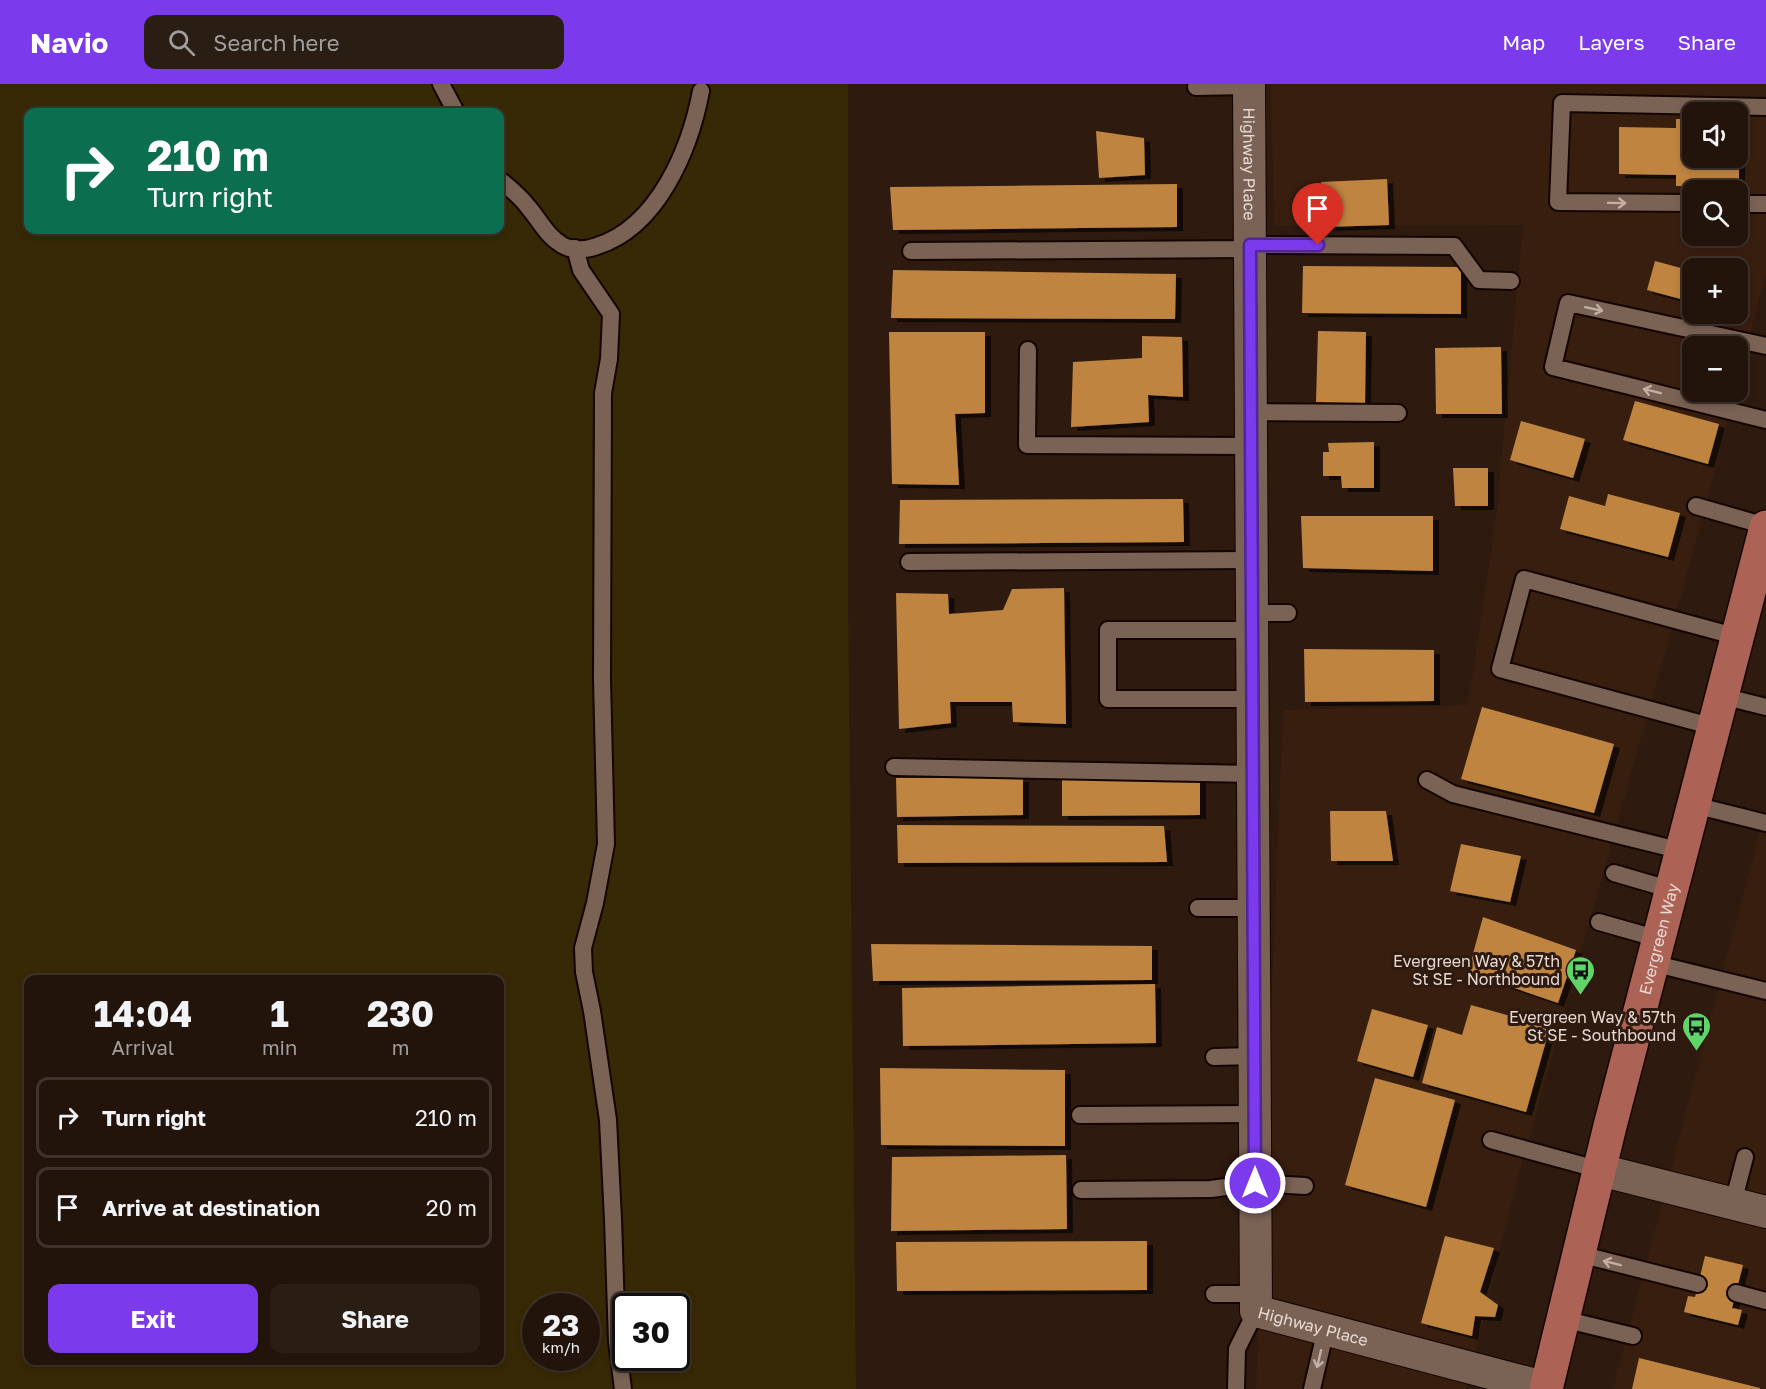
<!DOCTYPE html>
<html lang="en">
<head>
<meta charset="utf-8">
<style>
  :root { --surface:#22140b; --page:#2a1d14; --text:#f1f3f6; --muted:#a29e9d; --line:#3f332c; --accent:#7c3aed }
  body { margin:0; font-family:"Golos Text",sans-serif; background:var(--page); color:var(--text); height:100vh; display:flex; flex-direction:column; font-size:22px; white-space:nowrap }
  * { box-sizing:border-box; margin:0 }
  p { font-size:20px; color:var(--muted) }
  .icon { flex:none; width:33px; height:33px; fill:none; stroke:currentColor; stroke-width:2; stroke-linecap:round; stroke-linejoin:round }
  .map { position:relative; flex:1; overflow:hidden }
  .panel { position:absolute; left:24px; top:891px; width:480px; height:390px; display:flex; flex-direction:column; background:var(--surface); border-radius:12px; box-shadow:0 3px 9px #0003,0 0 0 2px var(--line) }
  .panel>* { flex:none }
  .banner { position:absolute; left:24px; top:24px; width:480px; height:126px; border-radius:12px; box-shadow:0 3px 9px #0003,0 0 0 2px var(--line); background:#0b6e4f; color:#fff; overflow:hidden }
  .tools { position:absolute; left:1682px; top:18px; display:grid; gap:12px }
  .tools a { display:grid; place-items:center; width:66px; height:66px; border-radius:12px; background:var(--surface); box-shadow:0 3px 9px #0003,0 0 0 2px var(--line); font-size:30px }
  .speed { position:absolute; left:522px; top:1209px; display:flex; gap:12px; font-size:30px; font-weight:700; text-align:center }
  .speed>* { display:grid; place-content:center; width:78px; height:78px; border-radius:50%; background:var(--surface); box-shadow:0 3px 9px #0003,0 0 0 2px var(--line); line-height:1 }
  .speed small { font-size:15px; font-weight:400 }
  .speed .limit { border:3px solid #111; border-radius:9px; background:#fff; color:#111 }
  .pin { position:absolute; display:grid; place-items:center; width:51px; height:51px; color:#fff; margin:-62px -26px; border-radius:50% 50% 50% 0; rotate:-45deg; box-shadow:0 0 6px #0007 }
  .pin .icon { rotate:45deg }
  .me { position:absolute; width:66px; margin:-33px; rotate:0deg; stroke-linejoin:round; filter:drop-shadow(0 0 4px #0008) }
  .turn { display:flex; align-items:center; gap:21px; height:126px; padding:0 24px; font-size:27px }
  .turn .icon { width:78px; height:78px; stroke-width:2.5 }
  .turn b { display:block; font-size:42px; line-height:51px }
  .eta { display:flex; justify-content:space-evenly; align-items:center; height:102px; text-align:center }
  .eta b { font-size:36px; font-weight:700; line-height:42px }
  .action { display:flex; gap:12px; margin-top:auto; padding:12px 24px }
  .action a { flex:1; height:69px; border-radius:12px; background:var(--accent); color:#fff; font-size:24px; font-weight:700; line-height:69px; text-align:center }
  .action a+a { background:var(--page); color:var(--text) }
  ul { padding:0; list-style:none }
  li { display:flex; align-items:center; gap:18px; height:81px; margin:0 12px 9px; padding:0 12px; border:3px solid var(--line); border-radius:12px }
  li div { flex:1 }
  li b { display:block; font-size:22px }
  li em { font-style:normal }
  header { display:flex; align-items:center; gap:36px; box-sizing:border-box; height:84px; padding:0 30px; background:var(--accent); color:#fff }
  header strong { font-size:28px }
  nav { display:flex; gap:33px; margin-inline-start:auto; font-size:21px }
  .search { width:420px; height:54px; background:var(--page); display:flex; align-items:center; gap:15px; box-sizing:border-box; padding:0 21px; border-radius:12px; color:var(--muted); font-size:22px }
  .map>svg:first-child { display:block }
  .built { fill:#381e0f; fill-rule:evenodd }
  .green { fill:#372905; fill-rule:evenodd }
  .building { fill:#be8440; filter:url(#shadow) }
  .lines { fill:none; stroke-linecap:round; stroke-linejoin:round }
  .service-casing { stroke:#150500; stroke-width:20 }
  .minor-casing { stroke:#150500; stroke-width:34 }
  .primary-casing { stroke:#150500; stroke-width:36 }
  .service { stroke:#7a6255; stroke-width:16 }
  .minor { stroke:#7a6255; stroke-width:32 }
  .primary { stroke:#ac6254; stroke-width:33 }
  .oneway { stroke:#c2b0a7 }
  .route-casing { stroke:#51269a; stroke-width:15 }
  .route { stroke:#7c3aed; stroke-width:10 }
  .labels { text-anchor:middle; dominant-baseline:central; stroke-width:6; stroke-linejoin:round; paint-order:stroke }
  .street-label { font-size:16px; fill:#e8dad3; stroke:#2e1a0f }
  .poi-label { font-size:16px; fill:#e8dad3; stroke:#2e1a0f; text-anchor:end }
</style>
</head>
<body>
<header>
<strong>Navio</strong>
<div class="search"><svg class="icon" aria-label="search" viewBox="0 0 24 24"><circle cx="10" cy="10" r="6"/><path d="M15 15l6 6"/></svg>Search here</div>
<nav><a>Map</a><a>Layers</a><a>Share</a></nav>
</header>
<div class="map">
<svg width="1766" height="1305" viewBox="0 0 1766 1305">
  <defs>
    <filter id="shadow"><feDropShadow dx="6" dy="4" stdDeviation="0" flood-color="#0009"/></filter>
  </defs>
  <rect width="100%" height="100%" fill="#2e1a0f"/>
  <path class="built" d="M1271,0H1766V189L1737,300V262H1692V308H1735L1695,461L1516,1101L1466,1305H1256L1283,626L1468,621L1496,434L1523,141L1274,142ZM1692,28H1737V74H1692ZM1692,106H1737V152H1692ZM1692,184H1737V230H1692Z
    M1766,724V1305H1613Z"/>
  <path class="green" d="M0,0H848V502L856,1305H0ZM28,28H500V146H28ZM28,896H500V1276H28ZM536,1222H586V1274H536ZM626,1222H676V1274H626Z"/>
  <path class="building" d="M1676,35H1692V74H1739V103L1676,102V91L1619,90V43L1676,44Z
    M1737,35H1740L1739,73H1737Z
    M1096,47L1144,54L1145,91L1099,94Z
    M1387,95L1389,141L1323,143L1321,98Z
    M1177,100V143L893,146L890,103Z
    M1655,177L1692,187V218L1647,206Z
    M1303,182L1461,183V230L1302,229Z
    M893,186L1176,190L1175,235L891,234Z
    M1318,247L1366,248L1365,319L1316,318Z
    M889,248H985V329L955,330L959,401L892,400Z
    M1142,252L1182,253L1183,313L1148,311L1149,338L1071,343L1073,278L1142,274Z
    M1501,263L1502,330H1436L1435,264Z
    M1635,317L1719,340L1708,380L1623,356Z
    M1521,337L1585,355L1573,394L1510,376Z
    M1374,358V404H1342L1341,392H1323V368H1329L1328,359Z
    M1453,384H1488V422H1455Z
    M1608,410L1680,429L1668,473L1560,445L1569,412L1605,422Z
    M1183,415L1184,458L899,460L900,416Z
    M1301,432H1433V487L1303,484Z
    M1064,504L1066,640L1013,638L1012,618H950L951,639L899,645L896,509L948,510L949,530L1003,526L1012,505Z
    M1304,565L1434,566V617L1305,618Z
    M1482,623L1614,660L1594,729L1461,695Z
    M896,694H1023V731L897,733Z
    M1062,695H1200V731L1062,732Z
    M1330,727H1386L1393,777H1331Z
    M897,741L1164,742L1167,778L898,779Z
    M1461,760L1521,772L1510,818L1450,807Z
    M1483,833L1576,866L1558,919L1468,888Z
    M871,860L1152,862V896L873,897Z
    M1155,900L1156,959L903,962L902,904Z
    M1471,921L1550,943L1526,1028L1422,999L1437,943L1462,951Z
    M1372,925L1428,941L1413,993L1357,977Z
    M880,984L1065,986V1062L881,1061Z
    M1375,994L1455,1016L1426,1123L1345,1101Z
    M1066,1071L1067,1145L891,1147L892,1073Z
    M1445,1152L1494,1164L1480,1208L1498,1221L1495,1233L1475,1232L1472,1252L1421,1239Z
    M1147,1157V1206L897,1207L896,1158Z
    M1705,1172L1743,1181L1732,1224L1742,1226L1738,1241L1684,1228L1688,1212L1695,1213Z
    M1639,1274L1760,1304V1305H1632Z"/>
  <g class="lines">
    <defs>
      <path id="service" d="M441,0L456,28
        M1196,3L1249,2
        M500,96C510,104 521,113 529,124C540,137 547,152 562,161C572,167 587,166 597,162C658,143 690,65 701,7
        M1692,119L1558,118L1562,19L1766,23
        M1737,120H1766
        M1250,161L1454,162L1479,196L1511,197
        M575,164L581,186L611,230L609,275L603,309L602,596L606,760L595,819L583,864L584,888L592,927L608,1036L613,1135L617,1258L623,1305
        M911,167L1250,165
        M1766,262L1568,219L1553,283L1766,336
        M1028,266L1027,361L1251,362
        M1251,328L1398,329
        M1696,422L1766,442
        M909,478L1252,476
        M1252,529H1288
        M1253,546H1108V615H1253
        M1722,612L1766,623
        M1714,643L1500,585L1524,495L1738,553
        M894,683L1253,690
        M1427,696L1453,710L1682,767
        M1694,721L1766,739
        M1614,789L1672,806
        M1198,824H1254
        M1599,838L1659,855
        M1652,879L1766,907
        M1214,973L1254,972
        M1080,1031L1255,1030
        M1491,1056L1600,1086
        M1081,1106L1211,1105L1255,1099L1305,1102
        M1733,1119L1745,1073
        M1579,1170L1698,1200
        M1736,1209L1766,1217
        M1214,1210H1256
        M1563,1235L1633,1252
        M1236,1305L1237,1265L1256,1227
        M1312,1305L1326,1245"/>
      <g id="minor">
        <path id="s1" d="M1249,0L1256,1227L1547,1304"/>
        <path d="M1600,1086L1766,1128"/>
      </g>
      <g id="primary">
        <path id="s2" d="M1546,1305L1610,1042L1766,443"/>
      </g>
    </defs>
    <use href="#service" class="service-casing"/>
    <use href="#minor" class="minor-casing"/>
    <use href="#primary" class="primary-casing"/>
    <use href="#service" class="service"/>
    <use href="#minor" class="minor"/>
    <use href="#primary" class="primary"/>
  </g>
  <defs><path id="oneway-shaft" d="M-6 0H5M1.5-3L5.5 0L1.5 3" fill="none" stroke-width="1.6" stroke-linecap="round" stroke-linejoin="round" transform="scale(1.5)"/></defs>
  <g class="oneway">
    <use href="#oneway-shaft" transform="translate(1617 119) rotate(1)"/>
    <use href="#oneway-shaft" transform="translate(1594 225) rotate(12)"/>
    <use href="#oneway-shaft" transform="translate(1652 307) rotate(-166)"/>
    <use href="#oneway-shaft" transform="translate(1612 1179) rotate(-166)"/>
    <use href="#oneway-shaft" transform="translate(1319 1275) rotate(103)"/>
  </g>
  <g class="lines">
    <defs>
      <path id="route" d="M1255,1099L1250,161H1318"/>
    </defs>
    <use href="#route" class="route-casing"/>
    <use href="#route" class="route"/>
  </g>
  <defs>
    <symbol id="bus-pin" viewBox="-11 -11 22 30"><path d="M0 17L-7.5 6A9.5 9.5 0 1 1 7.5 6Z" fill="#61d46a" stroke="#2e1a0f"/><path d="M-5-6H5V4H4V6H2V4H-2V6H-4V4H-5ZM-3.5-4V0h7V-4ZM-3.5 1.2v1.5H-2V1.2ZM2 1.2v1.5H3.5V1.2Z" fill="#111"/></symbol>
  </defs>
  <g fill-rule="evenodd">
    <use href="#bus-pin" x="1564" y="870" width="33" height="45"/>
    <use href="#bus-pin" x="1680" y="926" width="33" height="45"/>
  </g>
  <g class="labels">
    <g class="street-label">
      <text stroke="none"><textPath href="#s1" startOffset="80">Highway Place</textPath></text>
      <text stroke="none"><textPath href="#s2" startOffset="464">Evergreen Way</textPath></text>
      <text stroke="none"><textPath href="#s1" startOffset="1286">Highway Place</textPath></text>
    </g>
    <g class="poi-label">
      <text x="1560" y="877">Evergreen Way &amp; 57th<tspan x="1560" dy="18">St SE - Northbound</tspan></text>
      <text x="1676" y="933">Evergreen Way &amp; 57th<tspan x="1676" dy="18">St SE - Southbound</tspan></text>
    </g>
  </g>
</svg>
<div class="tools">
<a><svg class="icon" aria-label="sound" viewBox="0 0 24 24"><path d="M4 9h4l5-4v14l-5-4H4zM17 9q2 3 0 6"/></svg></a>
<a><svg class="icon" aria-label="search" viewBox="0 0 24 24"><circle cx="10" cy="10" r="6"/><path d="M15 15l6 6"/></svg></a>
<a>+</a>
<a>−</a>
</div>
<div class="speed"><div>23<small>km/h</small></div><div class="limit">30</div></div>
<div class="pin" style="left:1318px;top:161px;background:#d93025"><svg class="icon" aria-label="arrive" viewBox="0 0 24 24"><path d="M6 21V4h12l-3 4 3 4H6"/></svg></div>
<svg class="me" style="left:1255px;top:1099px" viewBox="-20 -20 40 40"><circle r="17" fill="#7c3aed" stroke="#fff" stroke-width="3"/><path d="M0-11L8 9 0 5-8 9z" fill="#fff"/></svg>
<div class="banner">
<div class="turn"><svg class="icon" aria-label="right" viewBox="0 0 24 24"><path d="M7 20v-9h11M14 6l5 5-5 5"/></svg><div><b>210 m</b>Turn right</div></div>
</div>
<section class="panel">
<div class="eta">
<div><b>14:04</b><p>Arrival</p></div>
<div><b>1</b><p>min</p></div>
<div><b>230</b><p>m</p></div>
</div>
<ul>
<li><svg class="icon" aria-label="right" viewBox="0 0 24 24"><path d="M7 20v-9h11M14 6l5 5-5 5"/></svg><div><b>Turn right</b></div><em>210 m</em></li>
<li><svg class="icon" aria-label="arrive" viewBox="0 0 24 24"><path d="M6 21V4h12l-3 4 3 4H6"/></svg><div><b>Arrive at destination</b></div><em>20 m</em></li>
</ul>
<div class="action"><a>Exit</a><a>Share</a></div>
</section>
</div>
</body>
</html>
